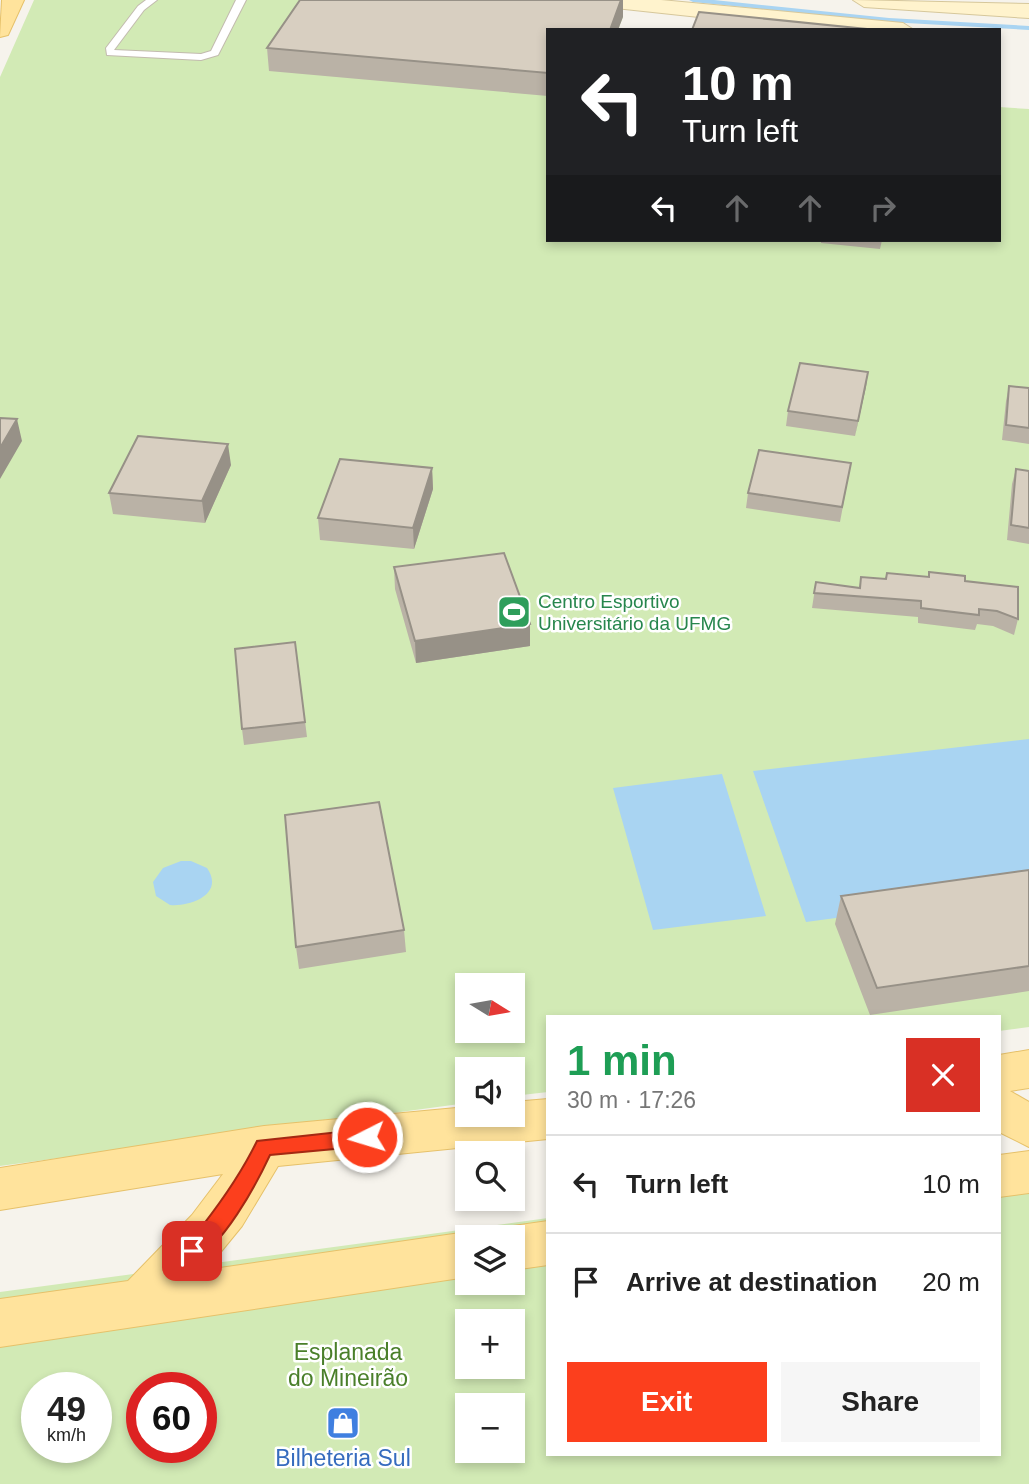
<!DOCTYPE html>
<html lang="en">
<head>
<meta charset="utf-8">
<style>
  :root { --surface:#fff; --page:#f6f6f6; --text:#222; --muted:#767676; --line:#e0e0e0; --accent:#fc3f1d }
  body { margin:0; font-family:Arial,sans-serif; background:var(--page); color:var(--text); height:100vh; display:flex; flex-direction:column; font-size:26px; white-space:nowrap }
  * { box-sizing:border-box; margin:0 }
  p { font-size:23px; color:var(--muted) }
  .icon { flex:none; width:38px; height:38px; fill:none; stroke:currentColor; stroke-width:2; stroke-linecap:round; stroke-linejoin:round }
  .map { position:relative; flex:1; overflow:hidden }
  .side { position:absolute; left:546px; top:1015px; width:455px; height:441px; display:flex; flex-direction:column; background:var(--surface); border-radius:0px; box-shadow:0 4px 10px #0003 }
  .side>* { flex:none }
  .guide { position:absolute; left:546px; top:28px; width:455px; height:214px; border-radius:0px; box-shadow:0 4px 10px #0003; background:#202124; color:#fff; overflow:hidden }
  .needle { width:46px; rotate:101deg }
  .fabs { position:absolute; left:455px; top:973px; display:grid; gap:14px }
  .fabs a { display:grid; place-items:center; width:70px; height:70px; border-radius:0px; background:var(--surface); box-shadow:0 4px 10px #0003; font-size:35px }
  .speed { position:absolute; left:21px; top:1372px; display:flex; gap:14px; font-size:35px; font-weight:700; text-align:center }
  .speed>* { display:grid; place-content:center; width:91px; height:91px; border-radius:50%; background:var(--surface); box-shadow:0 4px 10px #0003; line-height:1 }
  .speed small { font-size:18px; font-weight:400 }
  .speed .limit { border:10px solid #d22; background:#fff; color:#111 }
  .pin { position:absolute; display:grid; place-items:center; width:60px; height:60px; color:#fff; margin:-30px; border-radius:14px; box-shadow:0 4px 10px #0006 }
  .me { position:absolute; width:77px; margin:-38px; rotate:265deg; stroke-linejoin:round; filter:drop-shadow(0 0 5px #0008) }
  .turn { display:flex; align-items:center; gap:24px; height:147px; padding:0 21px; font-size:32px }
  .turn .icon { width:91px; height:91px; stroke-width:2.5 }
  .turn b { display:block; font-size:49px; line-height:60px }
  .lanes { display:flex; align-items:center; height:66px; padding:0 21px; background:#0003; justify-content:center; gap:35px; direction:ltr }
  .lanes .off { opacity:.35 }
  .round { display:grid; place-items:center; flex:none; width:74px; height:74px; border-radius:0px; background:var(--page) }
  .headline { display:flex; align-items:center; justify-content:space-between; height:119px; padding:0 21px }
  h1 { font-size:42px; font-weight:700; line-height:52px; color:#1e9e55 }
  .button { display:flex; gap:14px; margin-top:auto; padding:14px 21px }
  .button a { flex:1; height:80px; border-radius:0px; background:var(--accent); color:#fff; font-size:28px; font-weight:700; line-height:80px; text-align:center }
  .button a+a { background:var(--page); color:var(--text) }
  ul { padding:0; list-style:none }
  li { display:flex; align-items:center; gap:21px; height:98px; padding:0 21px; border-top:2px solid var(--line) }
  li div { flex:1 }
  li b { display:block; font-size:26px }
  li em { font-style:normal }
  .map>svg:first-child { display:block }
  .green { fill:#d2eab5; fill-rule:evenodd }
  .water { fill:#a9d4f2 }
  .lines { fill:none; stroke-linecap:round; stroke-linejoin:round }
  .stream { fill:#a9d4f2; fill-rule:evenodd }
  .lane-casing { stroke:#c2bbae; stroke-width:2 }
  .secondary-casing { stroke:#d6c79b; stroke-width:2 }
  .primary-casing { stroke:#e6c16a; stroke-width:2 }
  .lane { fill:#fff; fill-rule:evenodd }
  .secondary { fill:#fff3cd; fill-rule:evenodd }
  .primary { fill:#ffe39c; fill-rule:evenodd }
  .wall { fill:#bab2a6 }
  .shaded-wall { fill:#979187 }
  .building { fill:#d8cfc1; stroke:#979187; stroke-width:2 }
  .route { fill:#fc3f1d; stroke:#a42913; stroke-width:2 }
  .labels { text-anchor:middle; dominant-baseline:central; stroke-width:5; stroke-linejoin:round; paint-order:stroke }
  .leisure-label { font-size:19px; fill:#27864d; stroke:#fff; text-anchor:start }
  .near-park-label { font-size:23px; fill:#4a7f2a; stroke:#fff }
  .near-shop-label { font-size:23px; fill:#366cbe; stroke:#fff }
</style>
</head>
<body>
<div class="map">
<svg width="1029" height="1484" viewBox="0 0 1029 1484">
  <rect width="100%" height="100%" fill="#f6f3ec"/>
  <path class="green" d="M34,0H499L623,17L618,30H548V240H999V107L1029,109V1027L999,1031V1017H548V1092L513,1096V1069H467V1103L0,1166V77ZM467,985H513V1031H467Z
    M1029,1153V1484H0V1292L548,1218V1454H999V1157ZM467,1237H513V1283H467ZM467,1321H513V1367H467ZM37,1388H96V1447H37ZM142,1388H201V1447H142ZM467,1405H513V1451H467Z"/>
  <path class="water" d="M1029,739V892L806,922L753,771Z
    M722,774L766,916L653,930L613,788Z
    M181,861H191L207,868C225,894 191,907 170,905L156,896L153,882L163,868Z"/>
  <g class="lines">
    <path class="stream" d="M689,0H714L889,18L1029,26V30L889,22L693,2Z"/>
    <defs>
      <path id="lane" d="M146,0H157L144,10L114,50L201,54L211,51L236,0H246L218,55L201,60L107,55L106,48L138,6Z"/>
      <path id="secondary" d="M595,0H661L903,23L914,30H819L606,7Z
        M853,0L1029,4V18L864,7Z"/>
      <path id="primary" d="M2,0H24L8,35L0,37Z
        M1029,1050V1088L1010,1091L1029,1102V1147L999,1132V1055Z
        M548,1099V1139L278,1166L242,1226L206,1270L467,1232L480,1237H467V1277L0,1347V1299L128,1281L192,1215L223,1174L0,1210V1168L264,1126L467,1107V1115H513V1102Z
        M1029,1151V1193L999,1197V1155Z
        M548,1221V1265L513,1270V1237H493L496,1232L513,1226Z"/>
    </defs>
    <use href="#lane" class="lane-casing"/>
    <use href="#secondary" class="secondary-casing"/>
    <use href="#primary" class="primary-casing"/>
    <use href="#lane" class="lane"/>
    <use href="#secondary" class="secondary"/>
    <use href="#primary" class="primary"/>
  </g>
  <path class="wall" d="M300,0H623V17L548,30V96L269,71L267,48Z
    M821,240H882L880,249L821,243Z
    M868,372L855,436L786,426L788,411Z
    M1009,386L1029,388V444L1002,440L1006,401Z
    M851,463L840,522L746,508L748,493Z
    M231,465L205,523L113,514L109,493Z
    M432,468L433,489L414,549L320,540L318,518Z
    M1016,469L1029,471V544L1007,540L1012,484Z
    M394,567L530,624V646L416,663L395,589Z
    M929,572L965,581L1018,619L1014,635L993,626L977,624L975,630L918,623V617L812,608L816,582L859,588L861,577L885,579L887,573L928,577Z
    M295,642L307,737L244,745L242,729Z
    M1029,870V991L870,1015L835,924L841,896Z
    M404,930L406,952L299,969L296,947Z"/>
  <path class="shaded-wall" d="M621,0H623V17L618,30H610Z
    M868,372L866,387L855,436L858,421Z
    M17,419L22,441L0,479V448Z
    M228,444L231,465L205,523L202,501Z
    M432,468L433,489L414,549L413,528Z
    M530,624V646L416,663L415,641Z"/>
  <path class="building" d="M300,0H621L610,30H548V73L267,48Z
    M699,12L877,30H692Z
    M800,363L868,372L858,421L788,411Z
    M1009,386L1029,388V428L1006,425Z
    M0,418L17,419L0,448Z
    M138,436L228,444L202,501L109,493Z
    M759,450L851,463L842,507L748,493Z
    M340,459L432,468L413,528L318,518Z
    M1016,469L1029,471V528L1011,525Z
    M504,553L530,624L415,641L394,567Z
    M929,572L965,576V581L1018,587V619L997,611L979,609V615L921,608V601L814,593L816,582L860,588L861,577L886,579L887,573L929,577Z
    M295,642L305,722L242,729L235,649Z
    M379,802L404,930L296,947L285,815Z
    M1029,870V966L877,988L841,896Z"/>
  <path class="route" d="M367,1129L374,1131L377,1137L374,1143L367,1146L270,1155C257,1183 222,1249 192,1260L185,1257L182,1251C187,1241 197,1234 203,1225C224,1198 242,1172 257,1141Z"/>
  <defs>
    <symbol id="stadium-square" viewBox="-11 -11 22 22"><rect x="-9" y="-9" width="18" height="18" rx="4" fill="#2e9e5b" stroke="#fff"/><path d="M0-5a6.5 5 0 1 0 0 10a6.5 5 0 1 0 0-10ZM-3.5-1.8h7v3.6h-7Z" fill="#fff"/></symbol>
    <symbol id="shop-square" viewBox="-11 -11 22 22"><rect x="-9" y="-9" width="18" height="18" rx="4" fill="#3f7fe0" stroke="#fff"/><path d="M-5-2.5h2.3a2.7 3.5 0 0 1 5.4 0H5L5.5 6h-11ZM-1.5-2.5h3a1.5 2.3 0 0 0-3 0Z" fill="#fff"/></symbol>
  </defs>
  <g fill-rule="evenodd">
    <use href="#stadium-square" x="495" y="593" width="38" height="38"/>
    <use href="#shop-square" x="324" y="1404" width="38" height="38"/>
  </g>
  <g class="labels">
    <g class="leisure-label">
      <text x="538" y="601">Centro Esportivo<tspan x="538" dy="22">Universitário da UFMG</tspan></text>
    </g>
    <g class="near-park-label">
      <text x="348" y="1352">Esplanada<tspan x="348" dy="26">do Mineirão</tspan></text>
    </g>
    <g class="near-shop-label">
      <text x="343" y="1458">Bilheteria Sul</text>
    </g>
  </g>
</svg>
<div class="fabs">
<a><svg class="needle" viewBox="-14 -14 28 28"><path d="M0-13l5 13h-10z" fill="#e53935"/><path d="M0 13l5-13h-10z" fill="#767676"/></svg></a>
<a><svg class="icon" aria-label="sound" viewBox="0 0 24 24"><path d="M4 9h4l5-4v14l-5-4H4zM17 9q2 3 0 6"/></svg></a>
<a><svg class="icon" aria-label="search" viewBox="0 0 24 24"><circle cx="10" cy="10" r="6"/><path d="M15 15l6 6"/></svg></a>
<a><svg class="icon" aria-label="layers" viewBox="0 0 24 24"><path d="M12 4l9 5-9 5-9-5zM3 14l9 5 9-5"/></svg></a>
<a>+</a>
<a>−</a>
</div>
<div class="speed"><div>49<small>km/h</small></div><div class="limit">60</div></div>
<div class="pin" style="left:192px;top:1251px;background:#d93025"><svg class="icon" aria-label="arrive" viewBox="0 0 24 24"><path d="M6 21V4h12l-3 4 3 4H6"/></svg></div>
<svg class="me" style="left:367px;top:1137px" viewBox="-20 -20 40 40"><circle r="17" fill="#fc3f1d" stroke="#fff" stroke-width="3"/><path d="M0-11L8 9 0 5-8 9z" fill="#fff"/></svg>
<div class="guide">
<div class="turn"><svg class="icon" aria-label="left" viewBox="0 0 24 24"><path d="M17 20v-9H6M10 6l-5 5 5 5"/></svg><div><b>10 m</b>Turn left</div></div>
<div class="lanes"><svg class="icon" aria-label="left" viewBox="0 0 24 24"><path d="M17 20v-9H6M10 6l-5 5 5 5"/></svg><svg class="icon off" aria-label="ahead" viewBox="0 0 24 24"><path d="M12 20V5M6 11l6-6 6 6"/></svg><svg class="icon off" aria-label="ahead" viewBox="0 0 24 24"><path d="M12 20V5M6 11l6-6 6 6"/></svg><svg class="icon off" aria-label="right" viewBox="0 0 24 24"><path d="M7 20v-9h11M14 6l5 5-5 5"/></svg></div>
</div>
<section class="side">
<div class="headline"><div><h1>1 min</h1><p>30 m · 17:26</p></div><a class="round" style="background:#d93025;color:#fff"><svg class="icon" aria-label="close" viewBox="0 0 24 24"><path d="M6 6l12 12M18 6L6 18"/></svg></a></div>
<ul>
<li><svg class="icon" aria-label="left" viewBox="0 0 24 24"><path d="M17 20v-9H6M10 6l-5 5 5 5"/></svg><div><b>Turn left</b></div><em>10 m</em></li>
<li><svg class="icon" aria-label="arrive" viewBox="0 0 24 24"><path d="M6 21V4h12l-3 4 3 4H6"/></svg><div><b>Arrive at destination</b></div><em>20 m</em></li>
</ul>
<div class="button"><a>Exit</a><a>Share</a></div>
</section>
</div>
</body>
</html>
